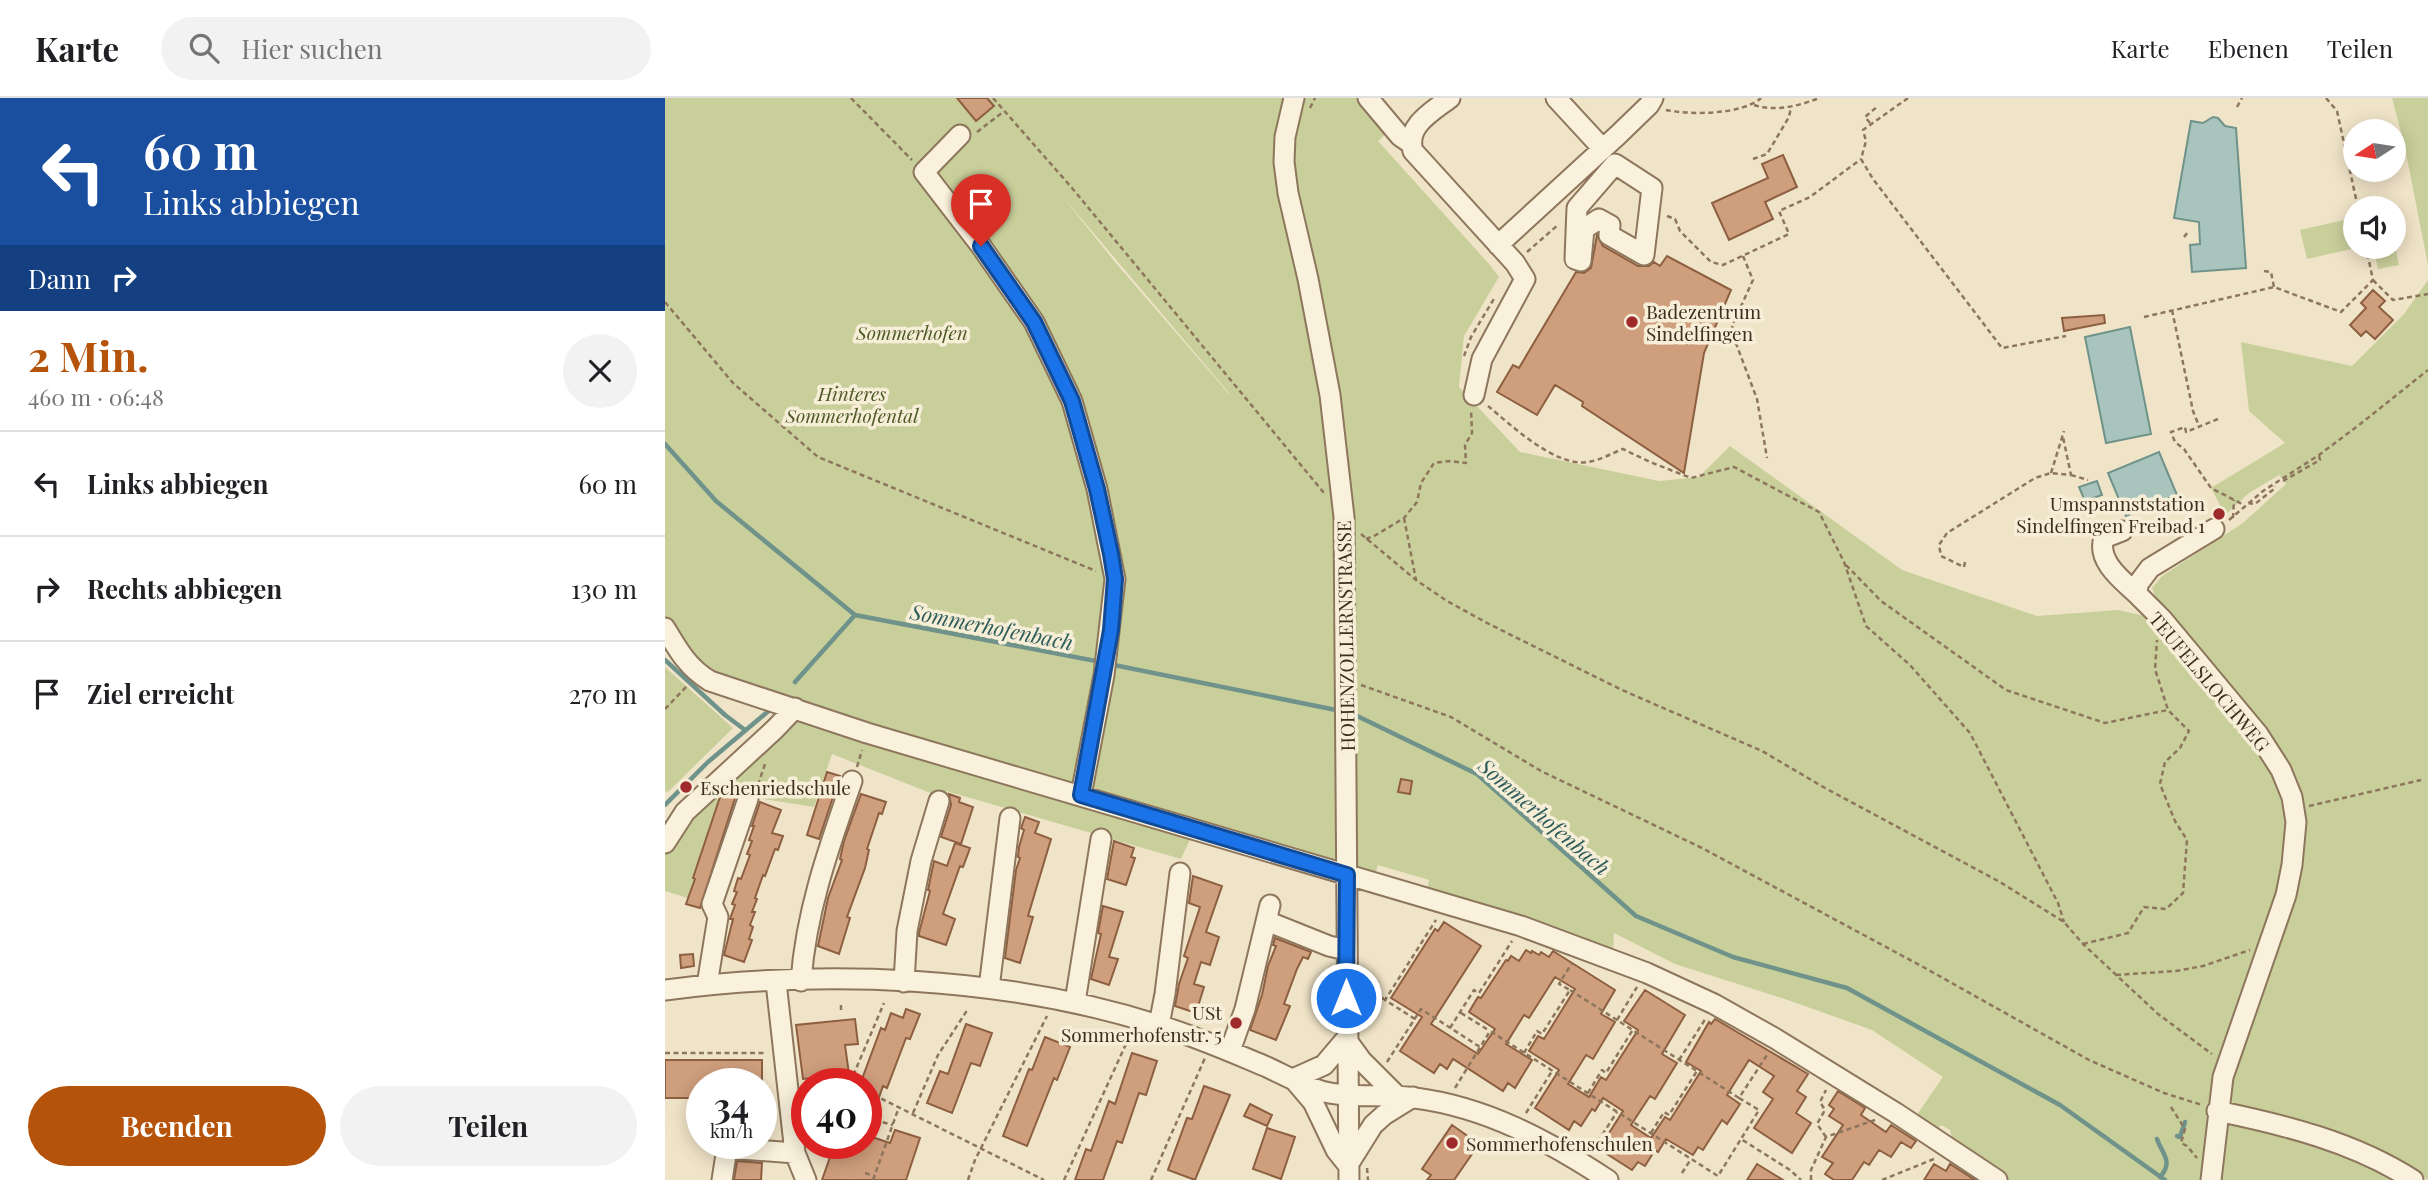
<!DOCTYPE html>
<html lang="de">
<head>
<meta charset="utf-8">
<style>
  :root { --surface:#fff; --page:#f2f2f2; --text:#202124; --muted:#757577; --line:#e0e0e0; --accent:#b45309 }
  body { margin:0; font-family:"Playfair Display",serif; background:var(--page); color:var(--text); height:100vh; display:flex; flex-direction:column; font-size:26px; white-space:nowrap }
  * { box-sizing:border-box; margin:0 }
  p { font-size:23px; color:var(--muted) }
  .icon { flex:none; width:38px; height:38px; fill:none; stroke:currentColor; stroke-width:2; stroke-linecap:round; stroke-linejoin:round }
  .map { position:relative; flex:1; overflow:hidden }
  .panel { display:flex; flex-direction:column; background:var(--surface); width:665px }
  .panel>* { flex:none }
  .banner { background:#1a4fa0; color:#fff; overflow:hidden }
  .needle { width:46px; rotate:258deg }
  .buttons { position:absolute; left:1678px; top:21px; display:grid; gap:14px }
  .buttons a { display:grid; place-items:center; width:63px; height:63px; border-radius:50%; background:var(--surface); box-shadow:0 4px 18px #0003; font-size:35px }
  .speed { position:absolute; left:21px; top:970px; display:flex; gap:14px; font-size:35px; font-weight:700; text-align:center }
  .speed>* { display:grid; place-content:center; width:91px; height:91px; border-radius:50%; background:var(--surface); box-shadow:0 4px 18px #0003; line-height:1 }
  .speed small { font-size:18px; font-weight:400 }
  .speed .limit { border:10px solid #d22; background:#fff; color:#111 }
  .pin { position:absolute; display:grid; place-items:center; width:60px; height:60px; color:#fff; margin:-72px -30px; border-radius:50% 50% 50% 0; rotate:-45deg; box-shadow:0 0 7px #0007 }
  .pin .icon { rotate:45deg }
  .me { position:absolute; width:77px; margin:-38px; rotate:0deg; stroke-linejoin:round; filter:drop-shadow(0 0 5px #0008) }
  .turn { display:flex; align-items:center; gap:24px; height:147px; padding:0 28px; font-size:32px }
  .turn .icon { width:91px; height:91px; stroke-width:2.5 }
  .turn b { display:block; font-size:49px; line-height:60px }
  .then { display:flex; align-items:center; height:66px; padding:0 28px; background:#0003; gap:14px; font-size:26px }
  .round { display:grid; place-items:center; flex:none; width:74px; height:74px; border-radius:37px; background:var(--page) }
  .headline { display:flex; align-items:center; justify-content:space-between; height:119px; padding:0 28px }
  h1 { font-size:42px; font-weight:700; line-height:52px; color:var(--accent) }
  .cta { display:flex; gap:14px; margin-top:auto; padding:14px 28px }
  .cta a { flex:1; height:80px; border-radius:42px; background:var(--accent); color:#fff; font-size:28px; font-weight:700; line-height:80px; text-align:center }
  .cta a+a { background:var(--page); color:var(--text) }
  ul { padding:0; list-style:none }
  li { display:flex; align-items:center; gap:21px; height:105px; padding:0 28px; border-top:2px solid var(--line) }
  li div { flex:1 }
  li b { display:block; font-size:26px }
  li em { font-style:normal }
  header { display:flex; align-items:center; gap:42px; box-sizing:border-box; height:98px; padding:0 35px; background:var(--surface); border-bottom:2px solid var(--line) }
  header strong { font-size:33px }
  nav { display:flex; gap:38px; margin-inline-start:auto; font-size:24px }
  .search { width:490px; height:63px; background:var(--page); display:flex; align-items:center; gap:18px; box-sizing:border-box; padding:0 24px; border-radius:38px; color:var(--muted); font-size:26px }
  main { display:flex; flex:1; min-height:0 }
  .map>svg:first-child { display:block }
  .green { fill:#c9cf9b; fill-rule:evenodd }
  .water { fill:#a9c4bc; stroke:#6f938a; stroke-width:2 }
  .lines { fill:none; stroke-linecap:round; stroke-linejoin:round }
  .stream { stroke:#6f938a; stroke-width:4.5 }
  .building { fill:#cf9f7d; stroke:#8d5f41; stroke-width:2 }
  .minor-casing { stroke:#8d765c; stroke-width:23 }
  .path { stroke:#8d765c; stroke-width:2.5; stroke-dasharray:5 3.5; stroke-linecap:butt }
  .minor { stroke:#faf1dc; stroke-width:19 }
  .route-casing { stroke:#114b97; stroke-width:18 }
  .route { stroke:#1a73e8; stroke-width:12 }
  .poi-dot { fill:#9e2a2b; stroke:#f7eed8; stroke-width:2.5 }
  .labels { text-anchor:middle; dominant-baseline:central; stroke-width:7; stroke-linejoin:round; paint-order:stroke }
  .poi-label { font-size:19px; fill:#3d2e20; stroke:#f7eed8; text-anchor:start }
  .park-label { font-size:19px; font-style:italic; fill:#4d5a26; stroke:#f7eed8 }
  .street-label { font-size:19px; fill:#3d2e20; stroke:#f7eed8 }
  .water-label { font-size:21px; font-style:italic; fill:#2f5d5a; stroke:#f7eed8 }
</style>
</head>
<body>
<header>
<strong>Karte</strong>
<div class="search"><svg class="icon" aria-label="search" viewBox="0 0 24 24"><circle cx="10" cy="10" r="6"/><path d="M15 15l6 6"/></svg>Hier suchen</div>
<nav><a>Karte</a><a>Ebenen</a><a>Teilen</a></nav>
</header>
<main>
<section class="panel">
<div class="banner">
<div class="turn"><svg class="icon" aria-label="left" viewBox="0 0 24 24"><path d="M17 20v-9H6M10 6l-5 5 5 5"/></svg><div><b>60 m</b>Links abbiegen</div></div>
<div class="then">Dann<svg class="icon" aria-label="right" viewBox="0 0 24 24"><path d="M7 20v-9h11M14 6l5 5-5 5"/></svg></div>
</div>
<div class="headline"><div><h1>2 Min.</h1><p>460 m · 06:48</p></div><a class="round"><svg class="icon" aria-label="close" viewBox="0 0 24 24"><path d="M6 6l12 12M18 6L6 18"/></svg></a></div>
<ul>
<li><svg class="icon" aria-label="left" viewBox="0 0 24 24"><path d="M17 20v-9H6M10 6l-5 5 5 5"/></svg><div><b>Links abbiegen</b></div><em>60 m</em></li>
<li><svg class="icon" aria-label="right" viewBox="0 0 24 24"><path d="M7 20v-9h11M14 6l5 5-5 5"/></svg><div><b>Rechts abbiegen</b></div><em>130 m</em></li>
<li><svg class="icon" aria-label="arrive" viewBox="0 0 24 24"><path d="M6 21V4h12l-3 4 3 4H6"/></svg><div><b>Ziel erreicht</b></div><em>270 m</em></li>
</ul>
<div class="cta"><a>Beenden</a><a>Teilen</a></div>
</section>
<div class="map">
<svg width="1763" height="1082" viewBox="0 0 1763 1082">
  <rect width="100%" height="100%" fill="#f0e4c8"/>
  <path class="green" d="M0,0H693L723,34L713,43L825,167L834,179L799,238L794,289L855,354L994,383L1034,379L1065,348L1237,472L1372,518L1453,512L1489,520L1579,628L1612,681L1623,709L1617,788L1546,1018L1626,1032L1741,1082H1343L1289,1047L1285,1032L1276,1027L1271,1035L1249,1021L1278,979L1207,932L1120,901L1010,866L949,835L948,855L854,820L762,791L764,782L713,767L710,776L508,719L135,605L42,572L0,517ZM398,99L564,295V296L450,164Z
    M1727,0H1763V167L1740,50Z
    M1688,120L1690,149H1695L1642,161L1635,132Z
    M1729,143L1734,167L1713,171L1708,149H1729Z
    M1763,182V1082L1718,1056L1574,1010L1561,1000L1562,983L1631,787L1639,748L1637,704L1492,502L1487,490L1497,478L1578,425L1621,386L1614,377L1584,395L1560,417L1546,390L1620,345L1584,313L1576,244L1687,268L1739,216Z
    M0,569L68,630L3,694L0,693Z
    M130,618L527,737L516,761L281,693L278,700L167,656L149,709L92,700L58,690L28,779L30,781L23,800L0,793V756L26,716Z"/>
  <path class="water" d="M1548,19L1553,20L1560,28L1571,30L1581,170L1527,174L1525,147L1535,146L1534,124L1509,120L1526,23L1538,25Z
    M1465,229L1486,336L1441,345L1420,239Z
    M1494,354L1512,397L1461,418L1443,375Z
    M1432,383L1437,397L1420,403L1414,389Z"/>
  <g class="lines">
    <path class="stream" d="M0,346L51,403L190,517L436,564
      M0,562L60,617L80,632
      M444,566L676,613
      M130,584L190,517
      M688,616L812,676L971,818L1068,859L1182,890L1395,1007L1500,1082
      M0,707L43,664L107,610
      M1512,1038L1515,1039L1520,1024
      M1492,1041C1497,1056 1509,1063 1495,1079"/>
  </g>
  <path class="building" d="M292,0H322L329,8L311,23Z
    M1118,57L1132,89L1100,104L1108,121L1064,142L1047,105L1103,80L1097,66Z
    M932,137L938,148L973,168H984L989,164L995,168L1002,158L1066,192L1039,255L1019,375L917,308L918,304L890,287L872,317L832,294L848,267L854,270L911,174L919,175L926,170Z
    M1708,192L1720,203L1714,209L1728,222L1710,241L1701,233L1696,238L1685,227L1701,210L1696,205Z
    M1439,217L1440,225L1399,233L1397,220Z
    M162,674L175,678L154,741L142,737Z
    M736,681L747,683L745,696L733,694Z
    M63,691L72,694L35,810L21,806L30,781L28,780L55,699Z
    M196,696L221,704L217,716L214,715L202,751L204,752L200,770L182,819L185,820L174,856L153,848L163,800L177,762L175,761L179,743Z
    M284,696L295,700L294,704L308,709L296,746L276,739L286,707Z
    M95,704L116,712L107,735L118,738L113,752L110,751L100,778L98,777L90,800L92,801L87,814H90L85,827L88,829L84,841L87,842L79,864L59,857L68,821H65L70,807L67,806L72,794L69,793L73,780L76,781L85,757L82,756L87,743L84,742L89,728H87Z
    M360,719L374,724L370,735L386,741L363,818L368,819L355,865L340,860L351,772L355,760L353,759L354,749L359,732L356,730Z
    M449,743L469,750L466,759L470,760L461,787L442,781Z
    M290,745L305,750L298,769L295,768L278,816L290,821L281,847L254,838V835L265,793L263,792L269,763L282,768Z
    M528,778L557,788L541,834L554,839L545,867L536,864L529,886L539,889L531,915L510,908L514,886L523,860L519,858L535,809L524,805Z
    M438,808L458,814L444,859L453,861L444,887L426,881L436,836L433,835Z
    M779,824L816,848L766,926L813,956L830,931L804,914L813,899L816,900L841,862L843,863L846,858L854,863L861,852L866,855L867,853L874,857L876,854L884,859L888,853L950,892L936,916L950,924L928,961L921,957L903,986L924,999L936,979L941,982L973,932L959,923L980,892L1020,917L997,956L1012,965L990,1001L985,998L966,1027L986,1040L1000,1019L1005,1022L1036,973L1021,964L1044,924L1046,926L1050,921L1143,976L1132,993L1141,999L1131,1015L1146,1025L1127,1055L1089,1030L1108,1001L1098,994L1109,978L1084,962L1062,997L1075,1006L1062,1026L1057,1022L1038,1052L1033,1049L1028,1057L1001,1041L993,1054L990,1052L980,1068L973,1064L967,1072L934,1051L958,1013L938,1000L930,1013L927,1011L916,1028L909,1023L904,1032L870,1010L894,972L864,953L873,938L879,941L910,891L890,879L864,920L859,917L841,946L867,962L850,990L843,985L838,993L788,961L782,971L775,966L769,975L735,953L757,919L726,900L770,831L773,833Z
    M610,840L646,854L643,861L638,859L632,871L619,906L625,908L611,942L585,932L597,897L603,868L611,848L608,847Z
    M28,856L29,868L16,870L15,857Z
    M241,911L255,916L245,941L241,940L222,990L218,988L203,1031L201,1030V982L197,981L216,930L220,932L226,915L238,920Z
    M190,921L193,946L180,947L184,976L138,981L131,927Z
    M301,926L327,935L315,968L306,965L287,1015L262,1005L275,973L283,976Z
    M380,939L405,949L392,982L389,980L362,1048L338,1038L364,971L367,972Z
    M467,955L492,963L481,997L474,995L457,1045L452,1043L438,1082H410L421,1051L426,1053L444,1003L450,1006Z
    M0,962H97V985H37V1000H0Z
    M539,988L565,997L530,1082L503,1072L522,1020L527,1021Z
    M1173,993L1200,1010L1196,1017L1221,1034L1226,1027L1251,1043L1246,1050L1236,1044L1226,1059L1214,1052L1204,1067L1199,1064L1187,1082H1169L1160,1076L1168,1065L1157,1059L1178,1027L1164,1018L1169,1011L1164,1007Z
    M585,1006L607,1017L602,1028L579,1018Z
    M787,1027L814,1046L789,1082H762L766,1077L757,1071Z
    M602,1030L630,1039L616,1081L588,1071Z
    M230,1032L255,1040L241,1082H157L170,1045H201V1037L225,1045Z
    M72,1063L97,1065L96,1082H69Z
    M1092,1066L1118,1082H1082Z
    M1269,1066L1281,1073L1285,1066L1310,1082H1259Z"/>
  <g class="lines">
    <defs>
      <path id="minor" d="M629,0L620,39L619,64L623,95L643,181L665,297L679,419L684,1082
        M703,0L735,38L745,45
        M785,0C768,13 740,28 748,53L850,165L860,181L817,261L809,297
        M891,0L938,51
        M295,37L259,74L316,148L369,224L407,303L432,391L450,481L439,577L416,697
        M950,66L987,90L979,157L944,137L945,127L934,121L919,131L916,163L910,161L912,110Z
        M833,147L953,37L984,7L988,0
        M1457,433L1439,440C1431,463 1458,483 1472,496
        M0,530C13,552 23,570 45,583L202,635L856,828L982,875L1049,906L1111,941L1231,1015L1332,1082
        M0,745L20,714L110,631L130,610
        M609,826L664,848L681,852
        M136,883C141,813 164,749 187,683
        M111,884L130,1055L141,1082
        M239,884L242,833L256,763L274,703
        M42,887L53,819L47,806L83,701
        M324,890L345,720
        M0,892C159,871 339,878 493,927C530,938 566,954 602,969C621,978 640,989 660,994C689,1001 720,995 750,1000C821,1009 884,1043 943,1082
        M410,904L436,741
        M494,927L500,896L515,775
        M681,941L697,963L732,998
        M565,953L580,911L605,807
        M628,981L659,967L681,941
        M631,984L648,1004L671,1052L683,1067
        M1552,1013C1620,1027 1689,1044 1748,1082
        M683,1067L708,1027L719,1017L748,999
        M57,1082L62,1050L130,1055
        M1546,1082L1558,979L1621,797L1627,767L1631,724L1627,699L1616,672L1593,636L1498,522L1472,496L1473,486L1485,470L1549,431"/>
    </defs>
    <use href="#minor" class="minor-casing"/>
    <path class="path" d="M186,0L247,62
      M328,0L407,90L659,395
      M1243,0L1198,32L1201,43L1196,61L1208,81L1337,250L1401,238
      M1661,0L1672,13L1693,110
      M1089,7C1110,14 1134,8 1154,0
      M1572,9L1577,0
      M645,10L650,0
      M1001,12C1025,17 1077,17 1096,0
      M1205,25L1200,19L1213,8
      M312,34L338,14
      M1088,61L1102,56L1124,19L1126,9
      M1002,118L1010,121L1015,133L1046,164L1058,167L1124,136L1114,113L1145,99L1196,61
      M1519,139L1523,134
      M862,154L894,126
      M1078,158L1088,182L1067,228L1069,240L1092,301L1102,360
      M1599,173L1606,174L1609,189
      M1708,182L1728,202L1763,196
      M0,204L68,285L153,359L431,473
      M1507,212L1528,313L1534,328
      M1479,219L1609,189L1676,214L1708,182L1701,149
      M799,258L806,239L830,199
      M823,308C846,327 890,369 922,364C934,363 947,355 958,351L985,364L1026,380L1069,369L1154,414L1179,464L1201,528L1245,567L1305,635L1393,805L1399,824
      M1553,321L1521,334L1520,329L1506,334L1510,344L1519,351L1546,390L1579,407
      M1386,375L1399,333
      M1406,377L1423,382
      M1618,383L1655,362L1654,358
      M1583,405L1590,406L1609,391L1610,388
      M739,420L751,482
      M1568,420L1569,402
      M1564,422L1598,393L1654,357L1694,327L1763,272
      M696,436L751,482L782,503L824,526L957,592L1097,653L1160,690L1335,784L1399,824L1418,846L1493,916L1547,956
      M701,441L711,437L739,420L752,404L756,385L769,365L784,363L801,365L800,347L807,335L806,312
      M1300,464L1299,469L1276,458L1274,447L1282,435L1370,380L1386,375L1406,377L1398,339
      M1181,467L1216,503L1341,592L1440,625L1503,612L1490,571L1492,542
      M696,587L786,619L876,673L1037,750L1260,870L1424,962L1499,995L1537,1007
      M0,611L22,588
      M192,669L197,652
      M93,687L101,663
      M1644,708L1756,682
      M1418,846L1463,835L1479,809L1501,811L1518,795L1522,742L1510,723L1495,686L1500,664L1515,650L1524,633L1503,612
      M1451,877L1511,873L1538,868L1585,852
      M700,892L719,901
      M905,892L1074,1000L1102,957
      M176,912V905
      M796,915L825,933
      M750,921L720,902L771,822
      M952,922L972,889
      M785,930L809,892L814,895L847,843
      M0,955H101
      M859,955L872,933L877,936L905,892L894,886L907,865
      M1014,962L1041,920
      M722,964L756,911L815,949
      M172,985H183
      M185,985L219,905
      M790,990L825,933L1053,1078L1076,1041
      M201,993L379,1082
      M923,995L937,972L941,975L967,933
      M1074,1000L1094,1012L1076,1041L1125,1072L1136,1082
      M1506,1009L1520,1031L1516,1045L1522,1048L1532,1060
      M248,1015L273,957L303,911
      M861,1015L887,973
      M212,1030L217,1024L228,1027
      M96,1032L109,1019
      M986,1035L999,1014L1004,1017L1032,973
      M1161,1039L1152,1026L1160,1012L1155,1004L1161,992
      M928,1051L952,1014
      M702,1070L703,1082
      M200,1075L210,1078
      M1017,1075L1026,1061
      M208,1082L234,1009
      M303,1082L310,1062L382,918
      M399,1082L466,935
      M486,1082L540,960
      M1146,1082V1072L1161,1039L1210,1022
      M1217,1082L1269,1061"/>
    <use href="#minor" class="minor"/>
  </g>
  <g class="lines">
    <defs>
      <path id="route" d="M316,148L369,224L407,303L432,391L446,456L450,481L446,532L416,697L682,777L681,900"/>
    </defs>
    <use href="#route" class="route-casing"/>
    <use href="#route" class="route"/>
  </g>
  <g class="poi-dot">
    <circle cx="967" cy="224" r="7"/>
    <circle cx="1554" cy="416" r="7"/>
    <circle cx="21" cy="689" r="7"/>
    <circle cx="571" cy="925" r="7"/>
    <circle cx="787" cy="1045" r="7"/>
  </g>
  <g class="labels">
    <g class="poi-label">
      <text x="981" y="213">Badezentrum<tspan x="981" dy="22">Sindelfingen</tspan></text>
      <text x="1540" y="405" text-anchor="end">Umspannststation<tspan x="1540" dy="22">Sindelfingen Freibad 1</tspan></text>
      <text x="35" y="689">Eschenriedschule</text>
      <text x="557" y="914" text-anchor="end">USt<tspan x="557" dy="22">Sommerhofenstr. 5</tspan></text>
      <text x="801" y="1045">Sommerhofenschulen</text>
    </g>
    <g class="park-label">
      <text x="247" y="234">Sommerhofen</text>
      <text x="187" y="295">Hinteres<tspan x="187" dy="22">Sommerhofental</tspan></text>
    </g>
    <g class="street-label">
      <text transform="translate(680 538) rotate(-91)">HOHENZOLLERNSTRASSE</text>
      <text transform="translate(1545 583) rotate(50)">TEUFELSLOCHWEG</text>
    </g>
    <g class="water-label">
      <text transform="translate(327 528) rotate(11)">Sommerhofenbach</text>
      <text transform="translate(880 718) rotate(41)">Sommerhofenbach</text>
    </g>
  </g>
</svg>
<div class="buttons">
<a><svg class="needle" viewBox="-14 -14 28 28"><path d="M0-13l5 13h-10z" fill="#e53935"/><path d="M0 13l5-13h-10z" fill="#757577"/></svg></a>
<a><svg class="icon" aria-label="sound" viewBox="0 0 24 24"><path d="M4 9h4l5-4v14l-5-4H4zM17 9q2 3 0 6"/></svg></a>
</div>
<div class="speed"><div>34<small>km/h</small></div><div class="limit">40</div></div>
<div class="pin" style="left:316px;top:148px;background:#d93025"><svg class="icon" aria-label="arrive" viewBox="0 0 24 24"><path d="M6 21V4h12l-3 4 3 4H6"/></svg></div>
<svg class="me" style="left:681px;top:900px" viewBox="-20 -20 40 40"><circle r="17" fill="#1a73e8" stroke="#fff" stroke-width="3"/><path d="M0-11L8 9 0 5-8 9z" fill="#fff"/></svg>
</div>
</main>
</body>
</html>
